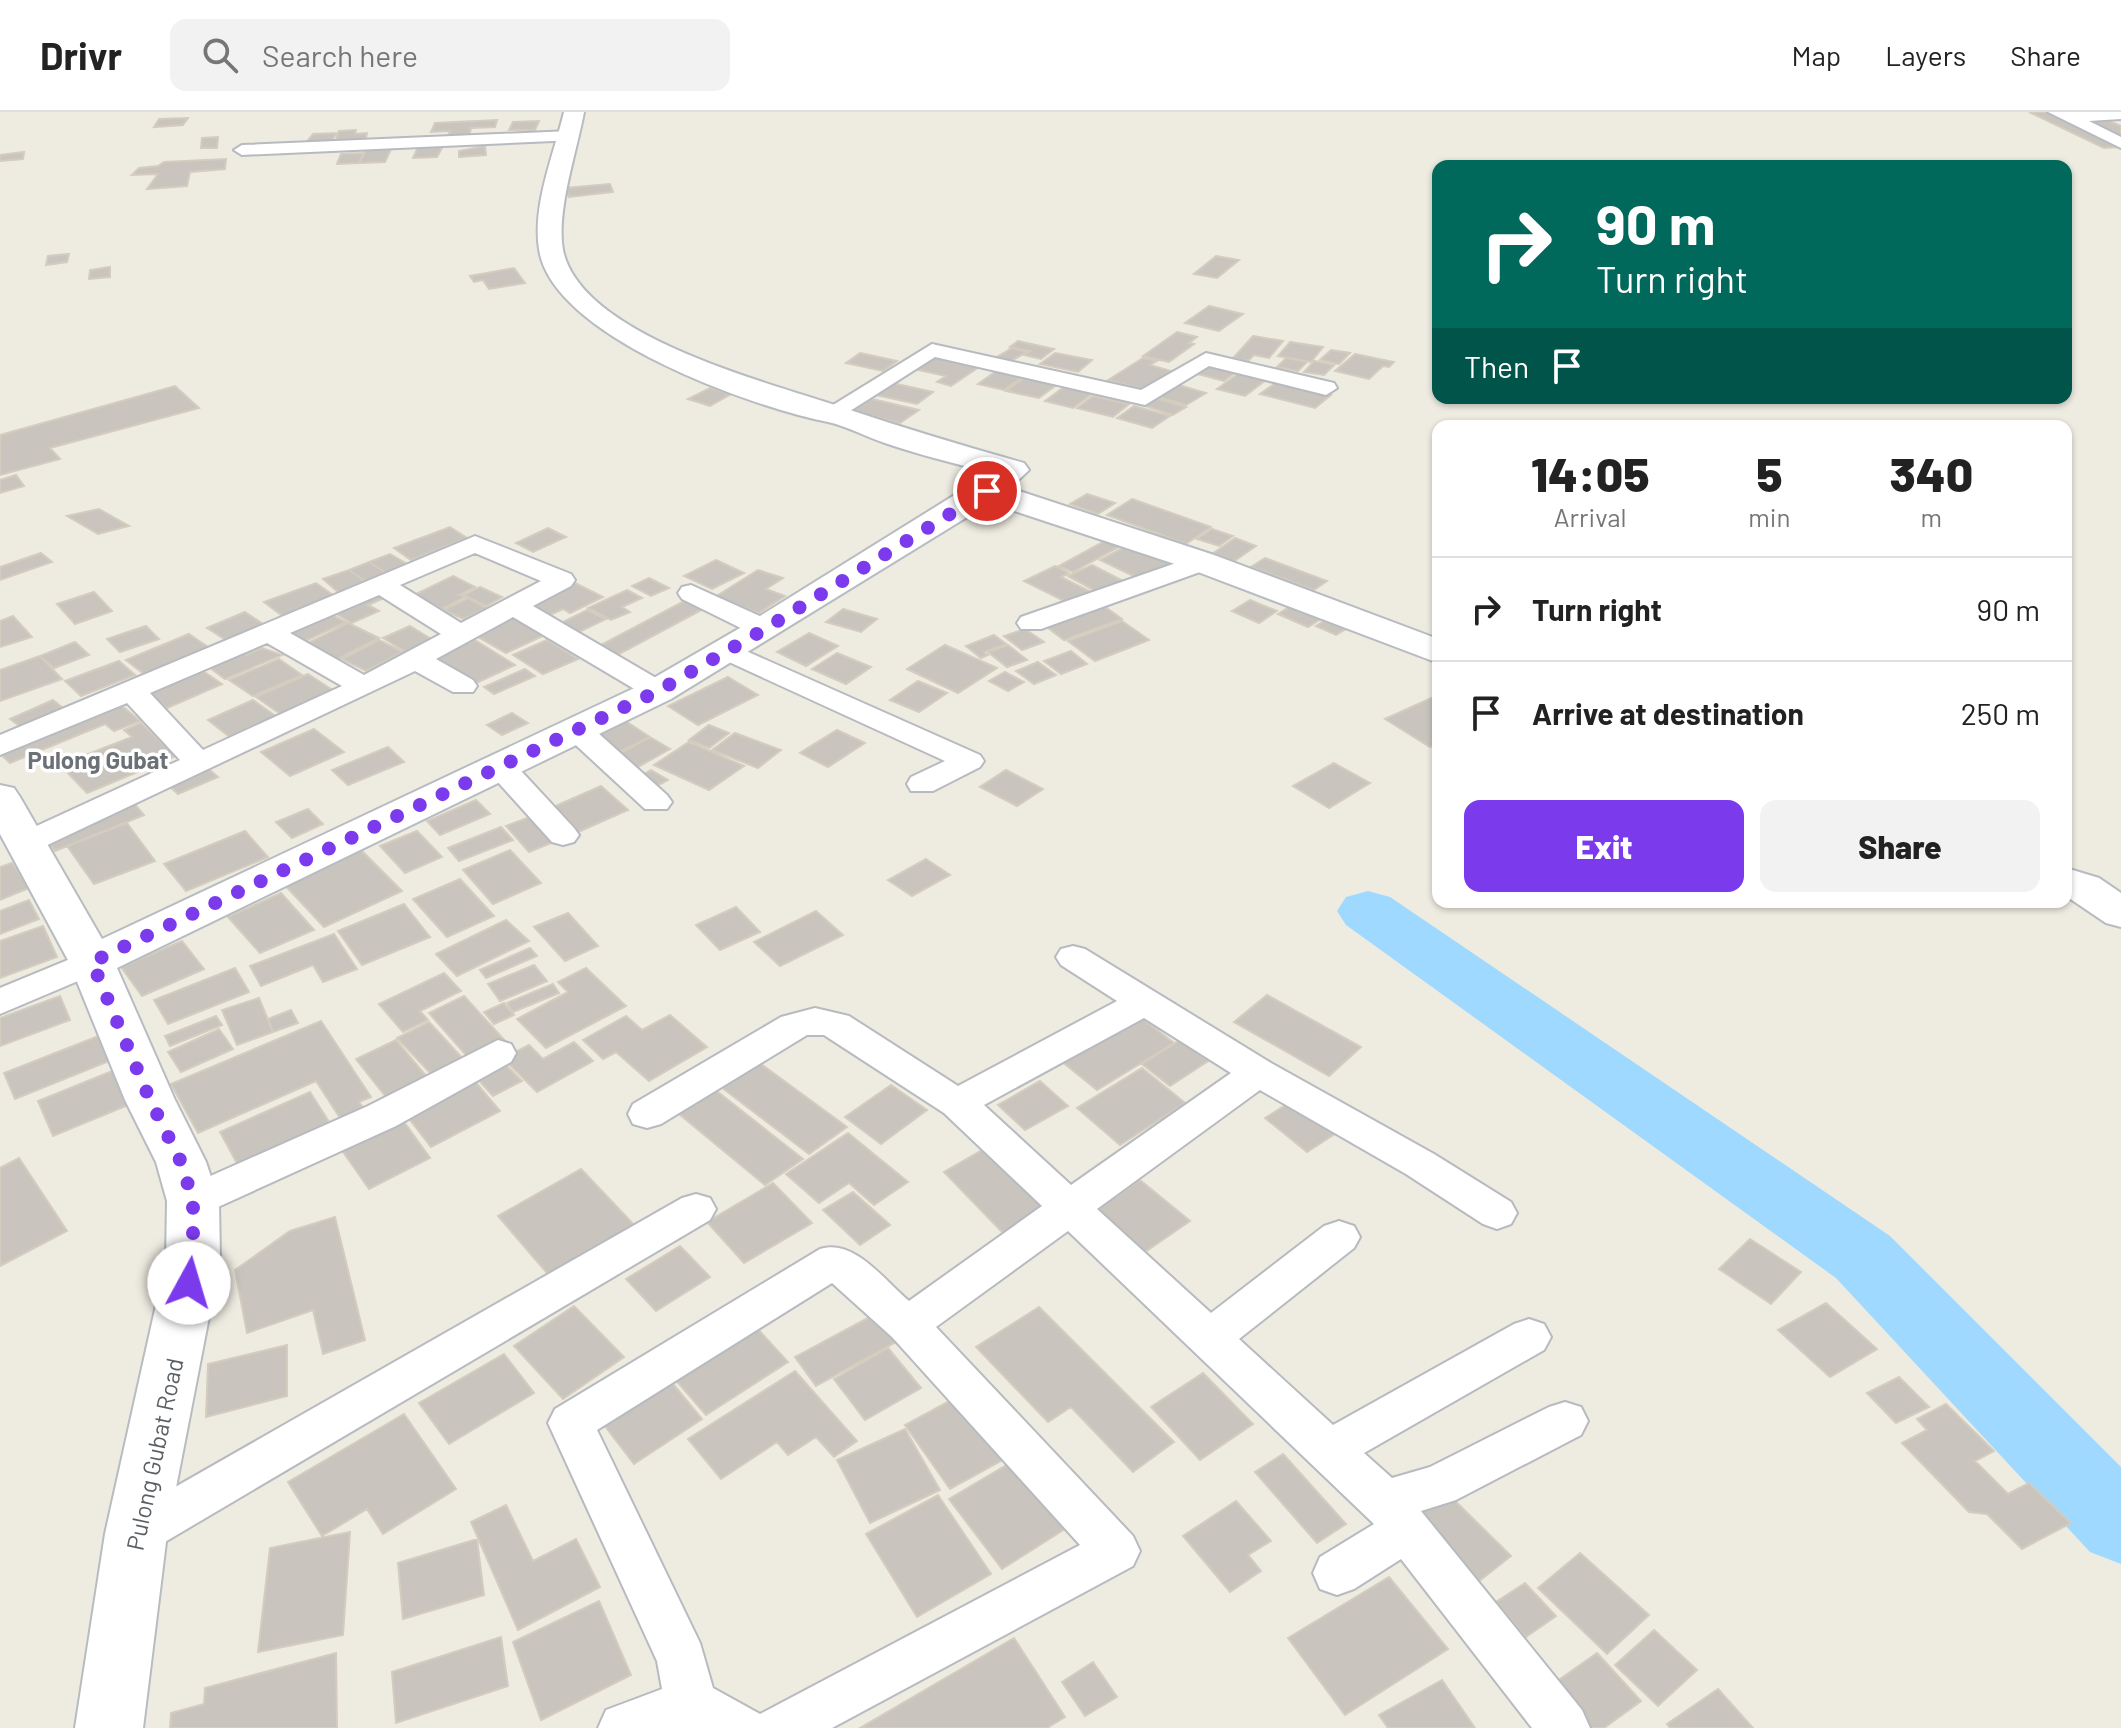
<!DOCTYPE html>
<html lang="en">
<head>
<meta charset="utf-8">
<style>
  :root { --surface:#fff; --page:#f2f2f2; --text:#222; --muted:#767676; --line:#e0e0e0; --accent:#7c3aed }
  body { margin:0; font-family:Barlow,sans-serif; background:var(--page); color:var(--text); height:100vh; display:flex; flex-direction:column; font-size:30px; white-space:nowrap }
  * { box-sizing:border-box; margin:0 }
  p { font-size:26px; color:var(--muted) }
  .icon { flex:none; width:44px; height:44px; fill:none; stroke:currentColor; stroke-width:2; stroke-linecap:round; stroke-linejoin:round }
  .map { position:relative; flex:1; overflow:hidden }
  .side { position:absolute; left:1432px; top:308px; width:640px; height:488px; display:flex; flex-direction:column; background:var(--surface); border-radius:16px; box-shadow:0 2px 6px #0004 }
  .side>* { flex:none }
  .top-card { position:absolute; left:1432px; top:48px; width:640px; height:244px; border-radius:16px; box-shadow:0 2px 6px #0004; background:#00695c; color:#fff; overflow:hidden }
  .pin { position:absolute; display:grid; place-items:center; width:68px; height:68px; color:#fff; margin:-34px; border:4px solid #fff; border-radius:50%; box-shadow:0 2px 8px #0007 }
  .me { position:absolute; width:88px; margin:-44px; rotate:6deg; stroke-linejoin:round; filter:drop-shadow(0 0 6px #0008) }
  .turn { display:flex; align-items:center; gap:28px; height:168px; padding:0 32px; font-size:36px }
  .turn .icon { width:104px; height:104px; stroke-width:2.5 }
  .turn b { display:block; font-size:56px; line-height:68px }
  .then { display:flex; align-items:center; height:76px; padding:0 32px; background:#0003; gap:16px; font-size:30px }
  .eta { display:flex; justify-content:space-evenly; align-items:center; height:136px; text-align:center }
  .eta b { font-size:48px; font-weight:800; line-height:56px }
  .primary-button { display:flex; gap:16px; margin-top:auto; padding:16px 32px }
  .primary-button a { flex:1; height:92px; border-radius:16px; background:var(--accent); color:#fff; font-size:32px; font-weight:800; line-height:92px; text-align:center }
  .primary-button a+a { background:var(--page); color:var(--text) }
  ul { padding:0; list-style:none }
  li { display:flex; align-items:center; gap:24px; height:104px; padding:0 32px; border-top:2px solid var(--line) }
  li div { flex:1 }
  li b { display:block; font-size:30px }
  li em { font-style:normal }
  header { display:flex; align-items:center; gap:48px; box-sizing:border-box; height:112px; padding:0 40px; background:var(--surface); border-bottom:2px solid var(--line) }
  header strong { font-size:38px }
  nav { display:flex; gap:44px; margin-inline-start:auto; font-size:28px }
  .search { width:560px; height:72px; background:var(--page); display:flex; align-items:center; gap:20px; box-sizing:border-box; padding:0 28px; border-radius:16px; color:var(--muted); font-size:30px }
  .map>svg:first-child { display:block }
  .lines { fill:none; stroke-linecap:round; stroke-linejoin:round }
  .river { fill:#a0d9ff; fill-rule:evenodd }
  .building { fill:#c9c5be; stroke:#d3ccbf; stroke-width:2 }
  .street-casing { stroke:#b7babf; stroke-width:4 }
  .secondary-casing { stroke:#b7bcc1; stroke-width:4 }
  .street { fill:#fff; fill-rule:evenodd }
  .secondary { fill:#fff; fill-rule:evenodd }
  .route { stroke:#7c3aed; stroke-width:14; stroke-dasharray:0 25.2 }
  .labels { text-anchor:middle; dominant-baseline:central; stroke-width:7; stroke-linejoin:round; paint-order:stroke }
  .quarter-label { font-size:24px; font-weight:bold; fill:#6b7176; stroke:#fff }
  .near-street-label { font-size:24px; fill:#5a5f64; stroke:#fff }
</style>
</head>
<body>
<header>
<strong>Drivr</strong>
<div class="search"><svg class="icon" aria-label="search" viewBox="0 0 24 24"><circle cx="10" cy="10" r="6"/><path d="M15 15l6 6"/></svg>Search here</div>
<nav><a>Map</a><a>Layers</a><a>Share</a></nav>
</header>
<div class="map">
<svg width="2121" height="1616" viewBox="0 0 2121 1616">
  <rect width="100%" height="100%" fill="#eeebe1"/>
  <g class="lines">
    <path class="river" d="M1368,779L1390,785L1890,1124L2121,1355V1452L2090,1440L1836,1166L1346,813L1337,799L1346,785Z"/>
  </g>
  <path class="building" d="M2029,0H2047L2120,35L2104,36Z
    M2100,5L2121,14V29L2074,6Z
    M188,6L183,13L154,15L159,7Z
    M497,8L495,15L471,16L469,25L447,26L450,19L431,20L435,11Z
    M539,9L535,18H509L513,10Z
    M356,18L355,22L367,21L365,29L335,31L339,19Z
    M337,21L330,31L305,32L313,22Z
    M218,25L217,36H201L202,26Z
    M443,34L437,45L413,46L418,35Z
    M485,34L486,43L459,45V39Z
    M391,37L385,50L359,51L366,38Z
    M24,40L23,47L0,49V43Z
    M363,41L359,51L337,52L341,42Z
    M226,47L225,57L190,60L187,74L147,77L158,62L132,63L139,56L158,54L164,50Z
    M610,72L613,80L569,85L566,76Z
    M69,142L67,150L46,153L48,144Z
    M1216,144L1239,148L1217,166L1194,162Z
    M110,155V165L89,167L90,158Z
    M514,156L525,171L489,177L483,168L474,170L470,164Z
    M1209,194L1243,202L1219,219L1185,211Z
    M1177,220L1197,225L1189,231L1194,232L1169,250L1143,244Z
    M1253,224L1283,229L1269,246L1254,243L1248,249L1233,246Z
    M1018,229L1054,237L1041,247L1024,243L1030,239L1010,235Z
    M1290,230L1323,235L1311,250L1278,244Z
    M1012,236L1027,240L1011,249L997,245Z
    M1331,238L1350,241L1339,252L1320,248Z
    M860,241L897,249L883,259L846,251Z
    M1055,241L1092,248L1078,260L1040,252Z
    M936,242L982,253L951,274L937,270L946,264L914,257Z
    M1355,242L1394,250L1389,255L1383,254L1369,267L1335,259Z
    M1143,246L1157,249L1150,253L1171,259L1143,277L1108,268Z
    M1286,246L1307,250L1298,259L1277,255Z
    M1314,249L1334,253L1324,263L1304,260Z
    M1211,250L1240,257L1224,269L1194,261Z
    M999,257L1025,263L1004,278L978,272Z
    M1239,261L1266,268L1245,284L1217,277Z
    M1027,264L1059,271L1039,286L1006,279Z
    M888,270L933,280L917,292L871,282Z
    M1277,270L1331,283L1315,296L1260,282Z
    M1068,272L1096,279L1073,296L1045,289Z
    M1175,272L1206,281L1186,293L1155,284Z
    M175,274L199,296L50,336L60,347L0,363V323Z
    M710,276L731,282L710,294L688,287Z
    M1093,284L1129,292L1113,305L1077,296Z
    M1152,285L1186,295L1173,303L1139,292Z
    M872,287L919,298L900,311L853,299Z
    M1134,294L1170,304L1152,316L1117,306Z
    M16,363L24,374L0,381V368Z
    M1087,382L1115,391L1098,402L1070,392Z
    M1132,387L1211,415L1186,432L1107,403Z
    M99,397L129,414L98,422L67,404Z
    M450,415L467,426L411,448L394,436Z
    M548,416L566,425L533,440L516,431Z
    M1212,417L1233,424L1219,434L1197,427Z
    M1110,426L1124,432L1073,460L1059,454Z
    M1235,426L1256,434L1233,450L1212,442Z
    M1130,432L1172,451L1142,468L1100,448Z
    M41,441L52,450L0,468V455Z
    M390,442L409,453L388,462L369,450Z
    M1265,446L1327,469L1314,478L1251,455Z
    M716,448L744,461L712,477L684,464Z
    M369,450L388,462L366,470L349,458Z
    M1092,453L1125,470L1101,482L1068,464Z
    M1055,454L1069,461L1061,465L1093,481L1070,492L1024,469Z
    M349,458L366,470L339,481L323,467Z
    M758,458L783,466L766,477L785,484L759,501L715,485Z
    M453,464L475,475L459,483L465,485L442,497L414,483Z
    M649,466L669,476L651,484L632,474Z
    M569,468L603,485L570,501L563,497L548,504L522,491Z
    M316,471L340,488L288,508L264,490Z
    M480,475L502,485L486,494L464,483Z
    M373,477L386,485L368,493L379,499L352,511L328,497Z
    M627,478L642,486L622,495L630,500L611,508L588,496Z
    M94,480L112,499L75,512L57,492Z
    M468,486L487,496L463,507L444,498Z
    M688,487L707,495L617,543L599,534Z
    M1250,488L1277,499L1259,511L1232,499Z
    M1101,492L1122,507L1064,528L1043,512Z
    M1294,492L1324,505L1308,515L1278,502Z
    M843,497L877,507L861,520L826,510Z
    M587,498L606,507L577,521L559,512Z
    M245,500L263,512L226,528L207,516Z
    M326,500L346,510L301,531L282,520Z
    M514,503L547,522L506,541L473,522Z
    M13,504L32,525L0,535V509Z
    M1332,504L1353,513L1336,523L1316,514Z
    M1122,509L1149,528L1095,549L1068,529Z
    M348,511L379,526L336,548L306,532Z
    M146,514L159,527L120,540L107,527Z
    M410,514L433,528L406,540L383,526Z
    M1025,517L1044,530L1022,538L1004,524Z
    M809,521L838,534L806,554L777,540Z
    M189,522L208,535L144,562L126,548Z
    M994,523L1006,532L984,540L988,543L981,546L966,534Z
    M379,528L403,540L366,559L342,547Z
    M475,528L515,553L476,571L431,542L450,539Z
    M547,528L578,547L543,562L513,543Z
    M75,530L89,543L54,556L40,544Z
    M945,533L997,556L958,581L907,557Z
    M1008,533L1027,548L1007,555L988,540Z
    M235,535L246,543L262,536L282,543L225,567L201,549Z
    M1071,539L1087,552L1061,562L1044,549Z
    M837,541L871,555L846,572L812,557Z
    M40,544L62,567L0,589V558Z
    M279,547L302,563L253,584L229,568Z
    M119,549L135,563L81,584L65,569Z
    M1038,550L1056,563L1034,572L1016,559Z
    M200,557L222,572L167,596L146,579Z
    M525,557L535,564L494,582L484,575Z
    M1005,560L1024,570L1008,579L989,569Z
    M308,562L334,579L282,603L256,585Z
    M728,565L758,583L698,613L668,594Z
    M918,569L947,581L919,600L890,588Z
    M1438,583V631L1430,635L1385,607Z
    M53,588L68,600L25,618L10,607Z
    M115,588L140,609L114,619L105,612L10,651L0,642V635Z
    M253,588L277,605L231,626L208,608Z
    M512,601L528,611L502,623L487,613Z
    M621,606L650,625L619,640L591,621Z
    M141,611L176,644L87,681L60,653L132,625L124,618Z
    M709,613L729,621L709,636L689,628Z
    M314,617L344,640L290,664L261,640Z
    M837,618L865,631L828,655L800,641Z
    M735,621L781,638L758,656L712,638Z
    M650,625L670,637L636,656L615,644Z
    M689,630L744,654L709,678L654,653Z
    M388,635L404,650L348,673L332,658Z
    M1334,651L1370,671L1329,696L1293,674Z
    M205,654L218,665L178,682L166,671Z
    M651,658L668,668L653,676L637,666Z
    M1006,658L1043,677L1017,694L980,675Z
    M601,674L628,698L578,720L551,696Z
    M476,688L490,702L440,723L427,709Z
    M132,689L144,703L55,739L43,724Z
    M308,697L323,712L292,726L276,710Z
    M535,703L558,728L529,740L506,714Z
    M127,711L155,749L94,772L67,734Z
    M501,715L513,728L459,749L448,736Z
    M245,719L268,745L186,779L164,752Z
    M417,719L442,745L405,761L380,734Z
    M359,736L402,779L324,815L282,770Z
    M510,738L541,771L493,792L463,758Z
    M926,747L950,763L912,784L888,768Z
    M12,751L29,776L0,788V755Z
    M460,767L494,804L447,825L413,787Z
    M281,781L314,818L260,841L228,805Z
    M29,788L39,807L0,822V799Z
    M404,792L430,825L362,853L338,819Z
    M736,795L760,820L720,838L696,813Z
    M816,799L843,823L780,854L754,830Z
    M568,801L598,834L565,849L534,815Z
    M506,808L529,829L457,864L436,842Z
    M43,814L57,845L0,866V829Z
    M334,822L357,857L323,870L313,853L261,874L250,854Z
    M182,829L204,857L142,884L121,855Z
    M530,836L537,844L486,866L480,858Z
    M534,853L547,869L500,889L488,872Z
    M235,856L249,880L168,912L154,888Z
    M586,856L626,894L546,936L517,907L568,880L558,870Z
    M444,861L461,879L420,899L428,908L403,920L379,892Z
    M553,872L559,881L513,900L507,891Z
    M1267,883L1361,935L1329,964L1234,910Z
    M60,884L70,908L0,934V906Z
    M464,884L508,932L472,950L429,901Z
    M259,886L273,920L237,933L222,898Z
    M504,891L514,903L494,912L484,900Z
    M291,898L298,911L273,920L268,907Z
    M1131,898L1174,931L1097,978L1055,944Z
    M670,903L707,935L649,969L616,940L603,947L583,928L626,904L642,918Z
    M216,904L222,913L170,934L165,924Z
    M321,909L371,985L359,990L365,998L342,1009L316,969L198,1021L171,972Z
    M429,910L465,949L434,965L397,926Z
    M219,917L233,937L181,960L168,940Z
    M1193,920L1222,940L1170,974L1142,952Z
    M101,923L114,947L15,987L4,961Z
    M396,928L427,965L386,985L356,947Z
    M574,930L593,949L537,980L503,946L529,933L543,947Z
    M754,947L847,1015L809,1042L713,969Z
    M502,949L522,969L493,984L474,963Z
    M1142,956L1185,991L1120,1033L1077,996Z
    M117,957L133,991L53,1024L38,989Z
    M472,966L500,999L431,1035L404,1000Z
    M704,969L803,1047L765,1073L667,992Z
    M1040,969L1068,994L1025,1018L998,993Z
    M891,973L927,998L881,1032L845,1005Z
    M310,980L331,1013L239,1055L220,1020Z
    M1295,987L1338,1020L1307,1040L1265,1006Z
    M402,1007L430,1046L369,1077L341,1037Z
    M848,1021L908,1070L874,1093L849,1071L819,1091L786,1062Z
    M984,1037L1045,1098L1004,1122L944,1060Z
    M19,1046L67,1119L0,1154V1056Z
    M581,1057L638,1117L553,1168L498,1104Z
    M1140,1068L1190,1109L1145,1140L1096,1098Z
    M773,1071L812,1111L744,1151L707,1110Z
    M853,1080L890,1113L860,1133L823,1098Z
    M335,1105L365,1228L323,1242L313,1198L247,1221L235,1158L290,1119Z
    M1750,1127L1801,1160L1771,1192L1719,1157Z
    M680,1134L710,1165L656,1199L626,1167Z
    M1826,1191L1877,1237L1830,1265L1778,1218Z
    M574,1194L624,1245L563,1287L514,1234Z
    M1039,1195L1174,1330L1133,1360L1071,1295L1048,1310L976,1235Z
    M877,1201L898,1229L816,1274L795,1245Z
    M755,1214L788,1250L706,1303L673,1265Z
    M287,1233V1284L206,1305L208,1252Z
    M888,1236L921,1276L865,1308L834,1267Z
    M504,1242L534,1281L449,1332L419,1291Z
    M795,1259L857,1329L834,1345L816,1325L788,1343L777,1330L721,1367L688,1327Z
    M1203,1261L1253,1312L1200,1348L1151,1295Z
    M1899,1265L1929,1295L1896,1311L1867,1281Z
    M669,1267L702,1307L634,1352L601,1309Z
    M964,1281L1010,1344L950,1377L905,1313Z
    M1946,1292L1994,1339L1975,1349L2008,1382L2029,1371L2071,1411L2022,1437L1987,1402L1969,1400L1902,1331L1927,1318L1917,1307Z
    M404,1302L456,1377L383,1422L367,1397L322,1424L288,1370Z
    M905,1317L940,1378L870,1411L837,1348Z
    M1283,1342L1346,1412L1317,1431L1255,1360Z
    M1015,1348L1068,1415L1002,1457L949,1387Z
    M1445,1379L1511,1444L1473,1474L1408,1406Z
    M938,1383L991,1462L917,1505L866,1422Z
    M1236,1389L1271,1429L1248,1443L1261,1459L1230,1480L1183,1424Z
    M506,1393L533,1449L576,1427L600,1475L518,1518L471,1410Z
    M350,1420L343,1523L258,1540L270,1436Z
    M477,1427L484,1483L403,1507L398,1451Z
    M1580,1441L1649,1503L1607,1542L1538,1476Z
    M1389,1465L1448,1537L1345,1603L1288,1526Z
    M1525,1471L1556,1504L1526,1525L1496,1490Z
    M599,1489L631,1563L541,1608L513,1530Z
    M1654,1518L1697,1558L1658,1594L1615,1553Z
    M501,1525L508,1574L396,1611L392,1560Z
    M1014,1526L1065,1605L1047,1616H860Z
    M336,1541L337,1616H170L171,1601L204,1592L205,1576Z
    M1597,1541L1641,1589L1604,1616H1580L1546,1577Z
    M1093,1550L1117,1585L1085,1604L1062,1570Z
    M1442,1568L1475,1616H1388L1379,1603Z
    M1718,1577L1753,1616H1670L1667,1612Z"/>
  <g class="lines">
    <defs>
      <path id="street" d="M2048,0H2121V7L2089,9L2121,25V36Z
        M570,19L576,20V28L242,43L234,38L242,33Z
        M932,232L1141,278L1206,241L1334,271L1337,276L1326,283L1209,254L1145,293L935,245L839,306H823L820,301Z
        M475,424L571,462L575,468L571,474L533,494L668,573L672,579L668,585H648L513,505L436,547L473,568L477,574L473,580H453L415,559L39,737L28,740L17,737L12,730L17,723L180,648L127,591L0,643V623ZM475,441L541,469L461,511L400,473ZM379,483L441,522L364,563L290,521ZM267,531L342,574L203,638L150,581Z
        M1202,442L1215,450L1211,456L1041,517H1021L1017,511L1021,505Z
        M691,473L775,511L779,517L775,523H755L682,487L678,481L682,475Z
        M728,531L980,643L984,649L980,655L933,679H911L907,672L911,665L945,649L718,545L714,539L718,533Z
        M576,608L587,611L667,683L672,690L667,697H645L565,623L561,617L565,611Z
        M499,644L510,647L574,716L579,723L574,730L563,733L552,730L488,659L484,653L488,647Z
        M1073,834L1085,837L1271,951L1434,1042L1511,1090L1517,1101L1511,1112L1497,1117L1483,1112L1406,1062L1260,978L1097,1097L1211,1201L1324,1114L1339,1109L1354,1114L1360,1125L1354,1136L1239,1227L1333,1313L1514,1212L1529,1207L1544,1212L1551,1225L1544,1238L1364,1341L1392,1366L1430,1355L1549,1295L1565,1290L1581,1295L1588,1309L1581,1323L1456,1388L1421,1399L1582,1598L1590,1616H1532L1401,1447L1354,1477L1337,1483L1320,1477L1313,1461L1320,1445L1374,1412L1068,1119L936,1215L1133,1424L1140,1439L1133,1454L832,1616H598L606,1598L662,1577L657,1549L548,1311L555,1297L820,1137C854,1126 884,1168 909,1189L1042,1094L944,1001L824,923H807L661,1012L647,1016L633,1012L628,1002L633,992L781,905L815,896L849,904L958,974L1117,889L1061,853L1056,845L1061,837ZM1144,906L1231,961L1071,1073L984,993ZM832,1171L892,1225L1080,1433L760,1602L713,1576L700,1531L597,1318Z
        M92,838L104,842L109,850L104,858L0,902V876Z
        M498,928L511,932L516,941L511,950L396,1014L207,1100L193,1104L179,1100L173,1089L179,1078L368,994Z
        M696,1082L710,1086L716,1097L710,1108L153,1437L136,1443L119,1437L112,1422L119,1407L682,1086Z"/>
      <path id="secondary" d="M564,0H584C577,39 556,99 563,138C581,225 771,271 844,296C904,316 963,334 1024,351L1029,358L1010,376L1214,443L1438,527V551L1190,457L990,391L671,587L117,856L175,988L206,1050L219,1089L220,1148L167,1422L143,1616H75L105,1422L166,1148L167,1089L156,1050L125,988L69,850L0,722V673L14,676L20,685L102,827L645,571L752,509L990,361C955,351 919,343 885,331C866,325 847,314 828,310C752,295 551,224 539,137C532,93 554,42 564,0Z
        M2066,756L2099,766L2121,781V815L2106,811L2066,784Z"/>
    </defs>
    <use href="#street" class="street-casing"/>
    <use href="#secondary" class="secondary-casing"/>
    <use href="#street" class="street"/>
    <use href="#secondary" class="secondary"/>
  </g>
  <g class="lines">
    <path class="route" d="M189,1171L193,1148V1089L181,1050L150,988L92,850L658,579L765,517L987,379"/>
  </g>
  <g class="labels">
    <g class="quarter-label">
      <text x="98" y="647">Pulong Gubat</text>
    </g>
    <g class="near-street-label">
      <text transform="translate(154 1342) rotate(-78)">Pulong Gubat Road</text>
    </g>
  </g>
</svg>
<div class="pin" style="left:987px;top:379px;background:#d93025"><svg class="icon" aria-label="arrive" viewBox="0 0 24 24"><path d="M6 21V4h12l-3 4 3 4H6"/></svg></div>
<svg class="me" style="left:189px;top:1171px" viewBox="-20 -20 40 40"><circle r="19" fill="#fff"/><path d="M0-13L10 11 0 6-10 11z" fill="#7c3aed"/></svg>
<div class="top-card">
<div class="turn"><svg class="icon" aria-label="right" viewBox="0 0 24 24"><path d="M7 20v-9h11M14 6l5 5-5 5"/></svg><div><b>90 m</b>Turn right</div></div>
<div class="then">Then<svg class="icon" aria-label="arrive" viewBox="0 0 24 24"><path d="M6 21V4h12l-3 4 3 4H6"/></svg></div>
</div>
<section class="side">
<div class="eta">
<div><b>14:05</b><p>Arrival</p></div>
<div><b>5</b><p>min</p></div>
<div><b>340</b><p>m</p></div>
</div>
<ul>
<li><svg class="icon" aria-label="right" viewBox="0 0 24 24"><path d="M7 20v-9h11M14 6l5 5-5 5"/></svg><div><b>Turn right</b></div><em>90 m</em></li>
<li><svg class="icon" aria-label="arrive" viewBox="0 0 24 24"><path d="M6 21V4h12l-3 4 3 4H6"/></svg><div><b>Arrive at destination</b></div><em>250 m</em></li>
</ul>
<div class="primary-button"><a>Exit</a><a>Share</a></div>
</section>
</div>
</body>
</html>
